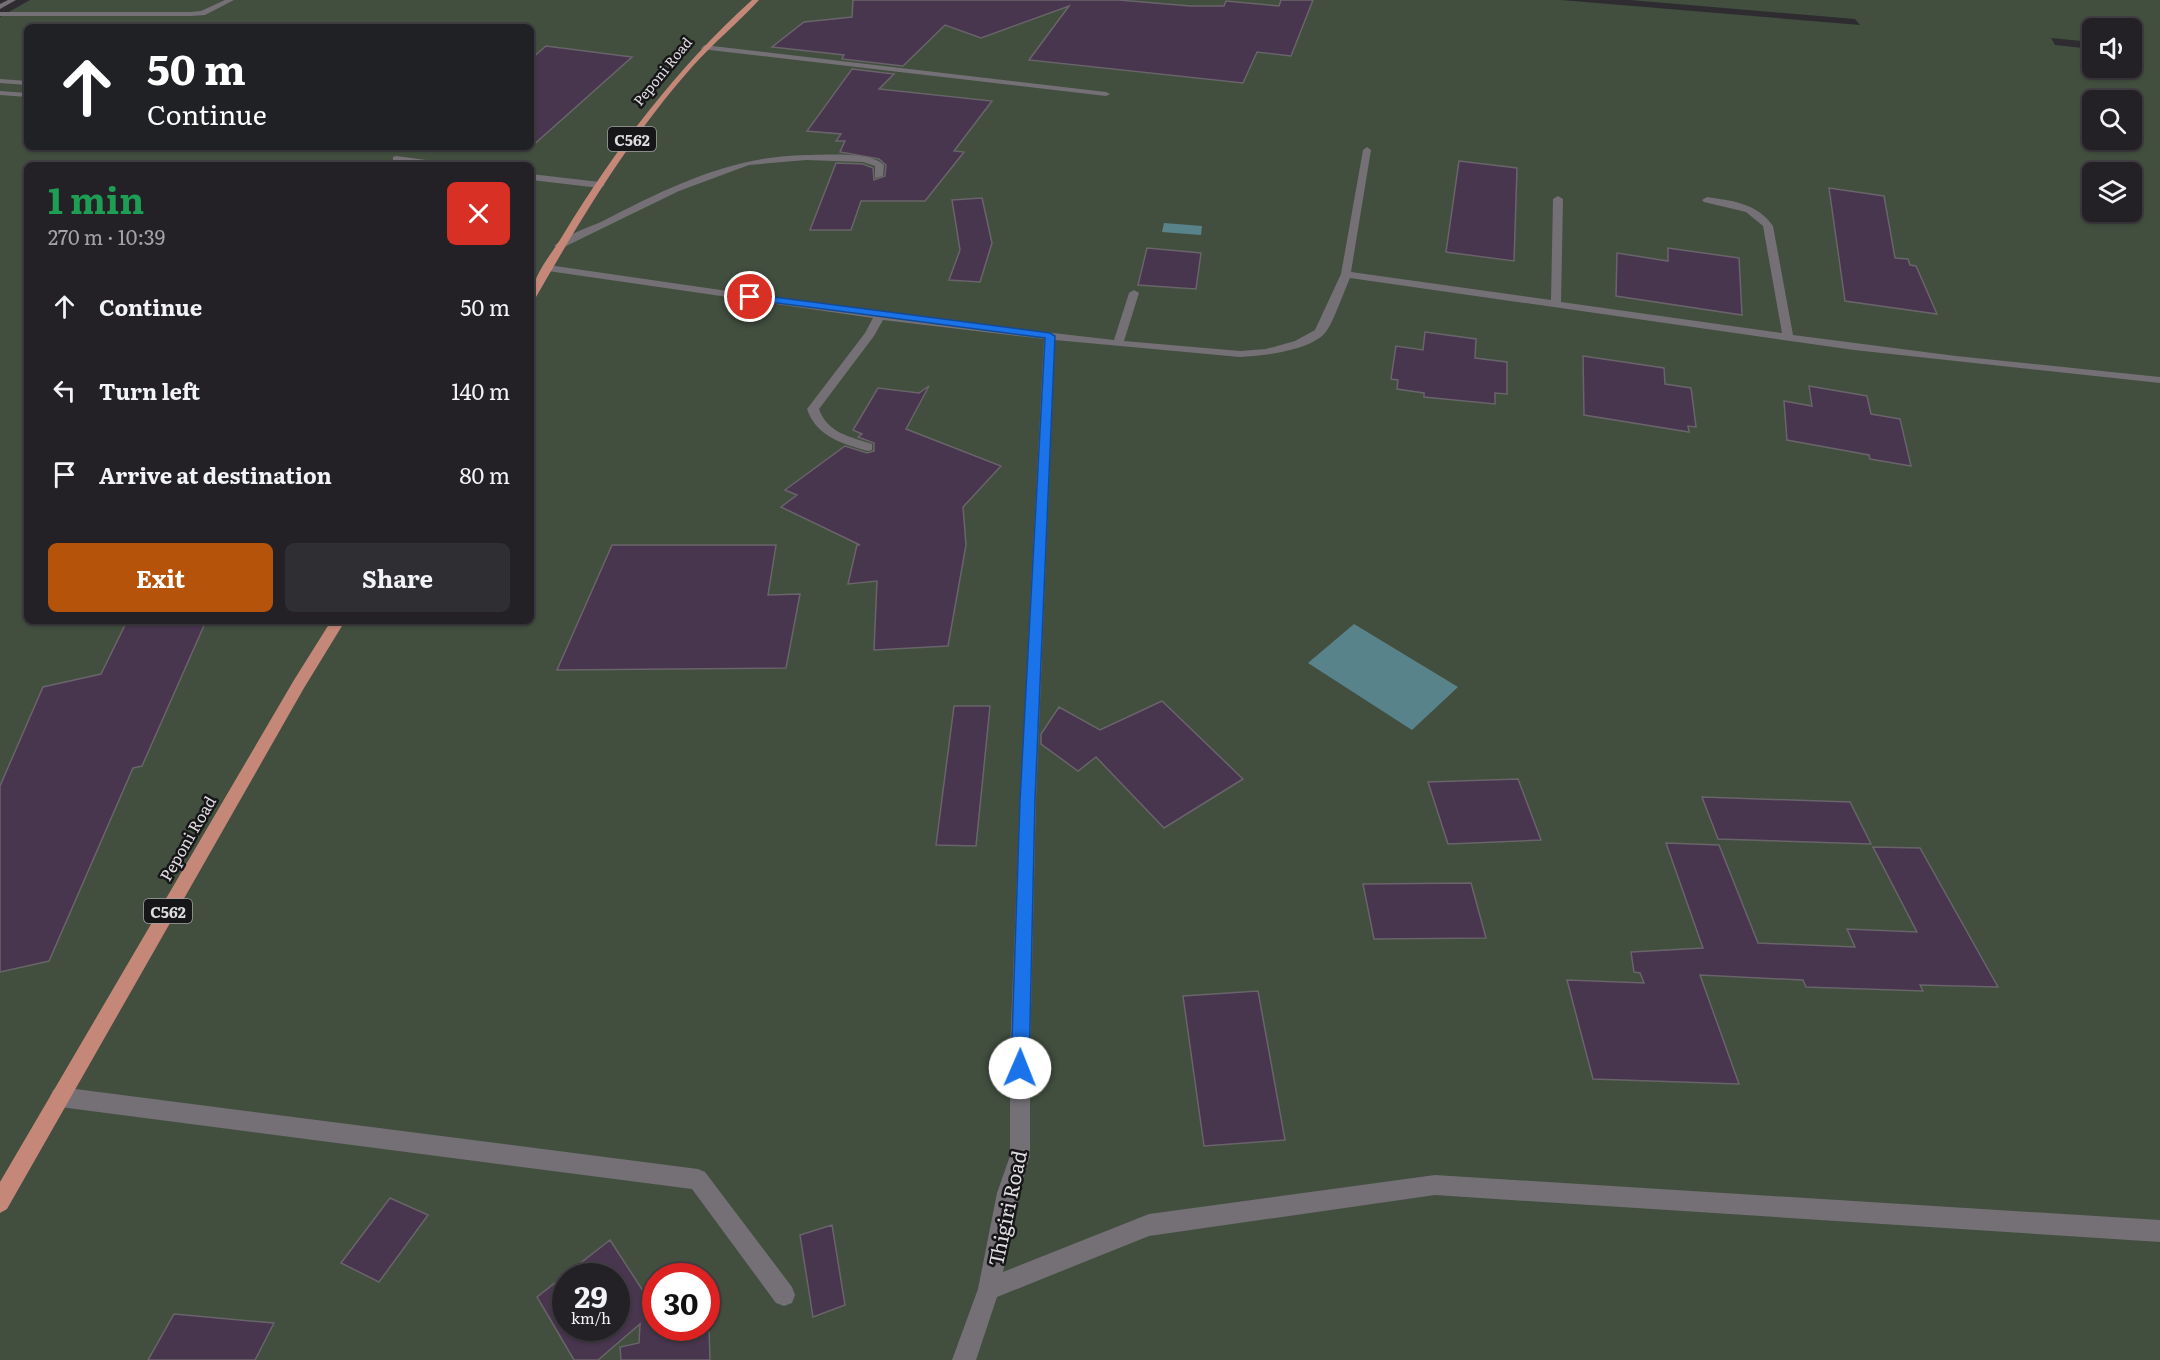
<!DOCTYPE html>
<html lang="en">
<head>
<meta charset="utf-8">
<style>
  :root { --surface:#232125; --page:#2f2e32; --text:#f1f3f6; --muted:#a3a3a7; --line:#403e42; --accent:#b45309 }
  body { margin:0; font-family:Literata,serif; background:var(--page); color:var(--text); height:100vh; display:flex; flex-direction:column; font-size:22px; white-space:nowrap }
  * { box-sizing:border-box; margin:0 }
  p { font-size:20px; color:var(--muted) }
  .icon { flex:none; width:33px; height:33px; fill:none; stroke:currentColor; stroke-width:2; stroke-linecap:round; stroke-linejoin:round }
  .map { position:relative; flex:1; overflow:hidden }
  .sheet { position:absolute; left:24px; top:162px; width:510px; height:462px; display:flex; flex-direction:column; background:var(--surface); border-radius:9px; box-shadow:0 2px 4px #0004,0 0 0 2px var(--line) }
  .sheet>* { flex:none }
  .banner { position:absolute; left:24px; top:24px; width:510px; height:126px; border-radius:9px; box-shadow:0 2px 4px #0004,0 0 0 2px var(--line); background:#202124; color:#fff; overflow:hidden }
  .tools { position:absolute; left:2082px; top:18px; display:grid; gap:12px }
  .tools a { display:grid; place-items:center; width:60px; height:60px; border-radius:9px; background:var(--surface); box-shadow:0 2px 4px #0004,0 0 0 2px var(--line); font-size:30px }
  .speed { position:absolute; left:552px; top:1263px; display:flex; gap:12px; font-size:30px; font-weight:700; text-align:center }
  .speed>* { display:grid; place-content:center; width:78px; height:78px; border-radius:50%; background:var(--surface); box-shadow:0 2px 4px #0004,0 0 0 2px var(--line); line-height:1 }
  .speed small { font-size:15px; font-weight:400 }
  .speed .limit { border:9px solid #d22; background:#fff; color:#111 }
  .pin { position:absolute; display:grid; place-items:center; width:51px; height:51px; color:#fff; margin:-26px; border:3px solid #fff; border-radius:50%; box-shadow:0 2px 6px #0007 }
  .me { position:absolute; width:66px; margin:-33px; rotate:1deg; stroke-linejoin:round; filter:drop-shadow(0 0 4px #0008) }
  .turn { display:flex; align-items:center; gap:21px; height:126px; padding:0 24px; font-size:27px }
  .turn .icon { width:78px; height:78px; stroke-width:2.5 }
  .turn b { display:block; font-size:42px; line-height:51px }
  .round { display:grid; place-items:center; flex:none; width:63px; height:63px; border-radius:9px; background:var(--page) }
  .summary { display:flex; align-items:center; justify-content:space-between; height:102px; padding:0 24px }
  h1 { font-size:36px; font-weight:700; line-height:45px; color:#1e9e55 }
  .primary-button { display:flex; gap:12px; margin-top:auto; padding:12px 24px }
  .primary-button a { flex:1; height:69px; border-radius:9px; background:var(--accent); color:#fff; font-size:24px; font-weight:700; line-height:69px; text-align:center }
  .primary-button a+a { background:var(--page); color:var(--text) }
  ul { padding:0; list-style:none }
  li { display:flex; align-items:center; gap:18px; height:84px; padding:0 24px }
  li div { flex:1 }
  li b { display:block; font-size:22px }
  li em { font-style:normal }
  .map>svg:first-child { display:block }
  .green { fill:#424f3f; fill-rule:evenodd }
  .water { fill:#59838a }
  .building { fill:#48354e; stroke:#69646a; stroke-width:1.5; fill-rule:evenodd }
  .lines { fill:none; stroke-linecap:round; stroke-linejoin:round }
  .minor { fill:#747076; fill-rule:evenodd }
  .major { fill:#c48778; fill-rule:evenodd }
  .route { fill:#1a73e8; stroke:#114b97; stroke-width:1.5 }
  .labels { text-anchor:middle; dominant-baseline:central; stroke-width:5; stroke-linejoin:round; paint-order:stroke }
  .far-street-label { font-size:14px; fill:#e0dde1; stroke:#161517 }
  .shield { fill:#161517; stroke:#a3a1a4; stroke-width:1.5 }
  .shield-label { font-size:15px; font-weight:bold; fill:#e0dde1 }
  .street-label { font-size:16px; fill:#e0dde1; stroke:#161517 }
  .near-street-label { font-size:20px; fill:#e0dde1; stroke:#161517 }
</style>
</head>
<body>
<div class="map">
<svg width="2160" height="1360" viewBox="0 0 2160 1360">
  <rect width="100%" height="100%" fill="#2f2c31"/>
  <path class="green" d="M30,0H1561L1860,25L1855,19L1630,0H2160V1360H0V17ZM27,27H531V147H27ZM2092,28H2132V47L2139,48L2142,54L2132,53V68H2092V49L2055,45L2051,38L2092,42ZM2092,100H2132V140H2092ZM27,165H531V621H27ZM2092,172H2132V212H2092ZM566,1276H616V1328H566ZM656,1276H706V1328H656Z"/>
  <path class="water" d="M1164,223L1202,226L1201,235L1162,232Z
    M1354,624L1458,687L1412,730L1308,663Z"/>
  <path class="building" d="M853,0H1119L1190,6H1224L1226,1L1279,6L1281,0H1313L1291,56L1257,52L1243,83L1029,60L1069,6L981,38L945,25L903,66L842,59L844,55L772,47L804,22L852,17Z
    M546,46L632,57L531,147V59Z
    M852,69L894,74L879,89L992,101L954,151L964,152L925,201H861L851,230H810L836,163L863,164L873,168L874,180L885,176L886,165L879,159L840,152L845,141H836L841,134L807,131Z
    M1459,161L1517,168L1514,261L1446,252Z
    M1829,188L1884,196L1895,258L1908,259L1910,265L1916,266L1937,314L1845,301Z
    M982,198L992,243L980,282L949,280L960,250L952,200Z
    M1147,248L1201,253L1196,289L1138,285Z
    M1668,248L1739,258L1742,315L1616,296L1617,253L1668,261Z
    M1425,332L1476,339L1475,358L1507,362V394L1495,393V404L1424,397V393L1397,389L1398,380L1391,379L1396,346L1423,350Z
    M1583,356L1664,368L1665,384L1691,388L1696,427L1688,426L1689,432L1584,415Z
    M929,386L906,429L1001,466L963,507L966,545L948,646L874,650L877,581L848,584L857,545H860L781,507L797,495L785,490L845,446L867,453L874,451V443L858,437L862,434L853,430L878,388L919,393Z
    M1809,386L1867,396L1871,414L1900,419L1911,466L1870,459L1869,455L1787,440L1784,401L1812,406Z
    M612,545H776L768,595L800,594L786,668L557,670Z
    M127,621H206L142,766L133,768L49,961L0,972V786L43,687L101,674Z
    M1162,701L1243,779L1164,828L1096,757L1078,771L1041,744V734L1059,707L1100,730Z
    M954,706H990L976,846L936,845Z
    M1518,779L1541,840L1448,844L1428,782Z
    M1702,797L1850,802L1871,844L1718,839Z
    M1666,843L1719,845L1758,943L1855,947L1847,929L1917,932L1873,847L1920,848L1998,987L1920,985L1923,991L1806,987L1803,980L1700,975L1739,1084L1593,1079L1567,980L1644,983L1640,973L1634,972L1631,952L1703,948Z
    M1471,883L1486,938L1374,939L1363,884Z
    M1258,991L1285,1140L1204,1146L1183,996Z
    M390,1198L428,1215L379,1282L341,1263Z
    M832,1225L845,1305L813,1317L800,1235Z
    M610,1240L656,1311V1328H666L672,1336L709,1327L710,1360H621L620,1347L639,1343L640,1324L598,1360H574L537,1297ZM566,1276H616V1328H566Z
    M174,1314L274,1323L255,1360H148Z"/>
  <g class="lines">
    <path class="minor" d="M8,0H16L0,9V4Z
      M225,0H234L205,15L191,16H0V12H191L201,11Z
      M704,45L1106,92L1110,94L1106,96L701,49Z
      M0,79L27,81V85L0,83Z
      M0,91L27,93V97L0,95Z
      M1367,147L1371,150L1351,272L1551,300L1553,199L1558,196L1563,199L1561,302L1782,333L1763,226L1746,212L1704,202L1702,200L1707,197C1733,201 1757,203 1773,226L1793,335L1956,356L2160,377V383L1854,350L1350,278C1344,291 1333,324 1325,333C1309,351 1262,356 1240,357L1055,340L1036,800L1030,1051V1156L1019,1193L1003,1272L1149,1214L1435,1175L2160,1220V1242L1435,1195L1149,1236L997,1297L976,1360H952L978,1289L997,1193L1010,1156V1051L1020,800L1044,339L883,320L874,336L819,409C827,433 851,437 872,444V450L868,451C842,444 816,436 807,409L865,333L873,318L548,271L543,268L548,265L880,313L1114,340L1129,293L1134,290L1139,293L1124,341L1240,351L1266,349L1295,341L1315,330L1341,274L1363,150Z
      M806,155C826,155 870,151 884,165L883,176L875,178V166L863,162L806,160L749,165L679,191L562,248L554,246C566,235 587,228 603,221C667,188 731,156 806,155Z
      M396,156L441,162L445,165H421L393,161V157Z
      M531,174L600,182L605,185L600,188L531,180Z
      M60,1087L698,1169L705,1172L792,1287L795,1295L792,1303L784,1306L776,1303L692,1189L60,1107L53,1104L50,1097L53,1090Z"/>
    <path class="major" d="M752,0H759C738,23 713,43 692,67C630,137 582,217 536,297L531,300C531,277 551,255 563,235C616,148 676,69 752,0Z
      M331,621H345L304,688L7,1209L0,1213V1182L294,680Z"/>
  </g>
  <path class="route" d="M750,294L1050,333L1055,336L1035,800L1029,1068L1026,1074L1020,1077L1014,1074L1011,1068L1020,800L1045,338L747,299V295Z"/>
  <g class="labels">
    <g class="far-street-label">
      <text transform="translate(662 71) rotate(-51)">Peponi Road</text>
    </g>
    <g class="shield">
      <rect x="608" y="127" width="48" height="24" rx="4.5"/>
      <rect x="144" y="899" width="48" height="24" rx="4.5"/>
    </g>
    <g class="shield-label">
      <text x="632" y="139">C562</text>
      <text x="168" y="911">C562</text>
    </g>
    <g class="street-label">
      <text transform="translate(187 838) rotate(-60)">Peponi Road</text>
    </g>
    <g class="near-street-label">
      <text transform="translate(1006 1208) rotate(-78)">Thigiri Road</text>
    </g>
  </g>
</svg>
<div class="tools">
<a><svg class="icon" aria-label="sound" viewBox="0 0 24 24"><path d="M4 9h4l5-4v14l-5-4H4zM17 9q2 3 0 6"/></svg></a>
<a><svg class="icon" aria-label="search" viewBox="0 0 24 24"><circle cx="10" cy="10" r="6"/><path d="M15 15l6 6"/></svg></a>
<a><svg class="icon" aria-label="layers" viewBox="0 0 24 24"><path d="M12 4l9 5-9 5-9-5zM3 14l9 5 9-5"/></svg></a>
</div>
<div class="speed"><div>29<small>km/h</small></div><div class="limit">30</div></div>
<div class="pin" style="left:750px;top:297px;background:#d93025"><svg class="icon" aria-label="arrive" viewBox="0 0 24 24"><path d="M6 21V4h12l-3 4 3 4H6"/></svg></div>
<svg class="me" style="left:1020px;top:1068px" viewBox="-20 -20 40 40"><circle r="19" fill="#fff"/><path d="M0-13L10 11 0 6-10 11z" fill="#1a73e8"/></svg>
<div class="banner">
<div class="turn"><svg class="icon" aria-label="ahead" viewBox="0 0 24 24"><path d="M12 20V5M6 11l6-6 6 6"/></svg><div><b>50 m</b>Continue</div></div>
</div>
<section class="sheet">
<div class="summary"><div><h1>1 min</h1><p>270 m · 10:39</p></div><a class="round" style="background:#d93025;color:#fff"><svg class="icon" aria-label="close" viewBox="0 0 24 24"><path d="M6 6l12 12M18 6L6 18"/></svg></a></div>
<ul>
<li><svg class="icon" aria-label="ahead" viewBox="0 0 24 24"><path d="M12 20V5M6 11l6-6 6 6"/></svg><div><b>Continue</b></div><em>50 m</em></li>
<li><svg class="icon" aria-label="left" viewBox="0 0 24 24"><path d="M17 20v-9H6M10 6l-5 5 5 5"/></svg><div><b>Turn left</b></div><em>140 m</em></li>
<li><svg class="icon" aria-label="arrive" viewBox="0 0 24 24"><path d="M6 21V4h12l-3 4 3 4H6"/></svg><div><b>Arrive at destination</b></div><em>80 m</em></li>
</ul>
<div class="primary-button"><a>Exit</a><a>Share</a></div>
</section>
</div>
</body>
</html>
